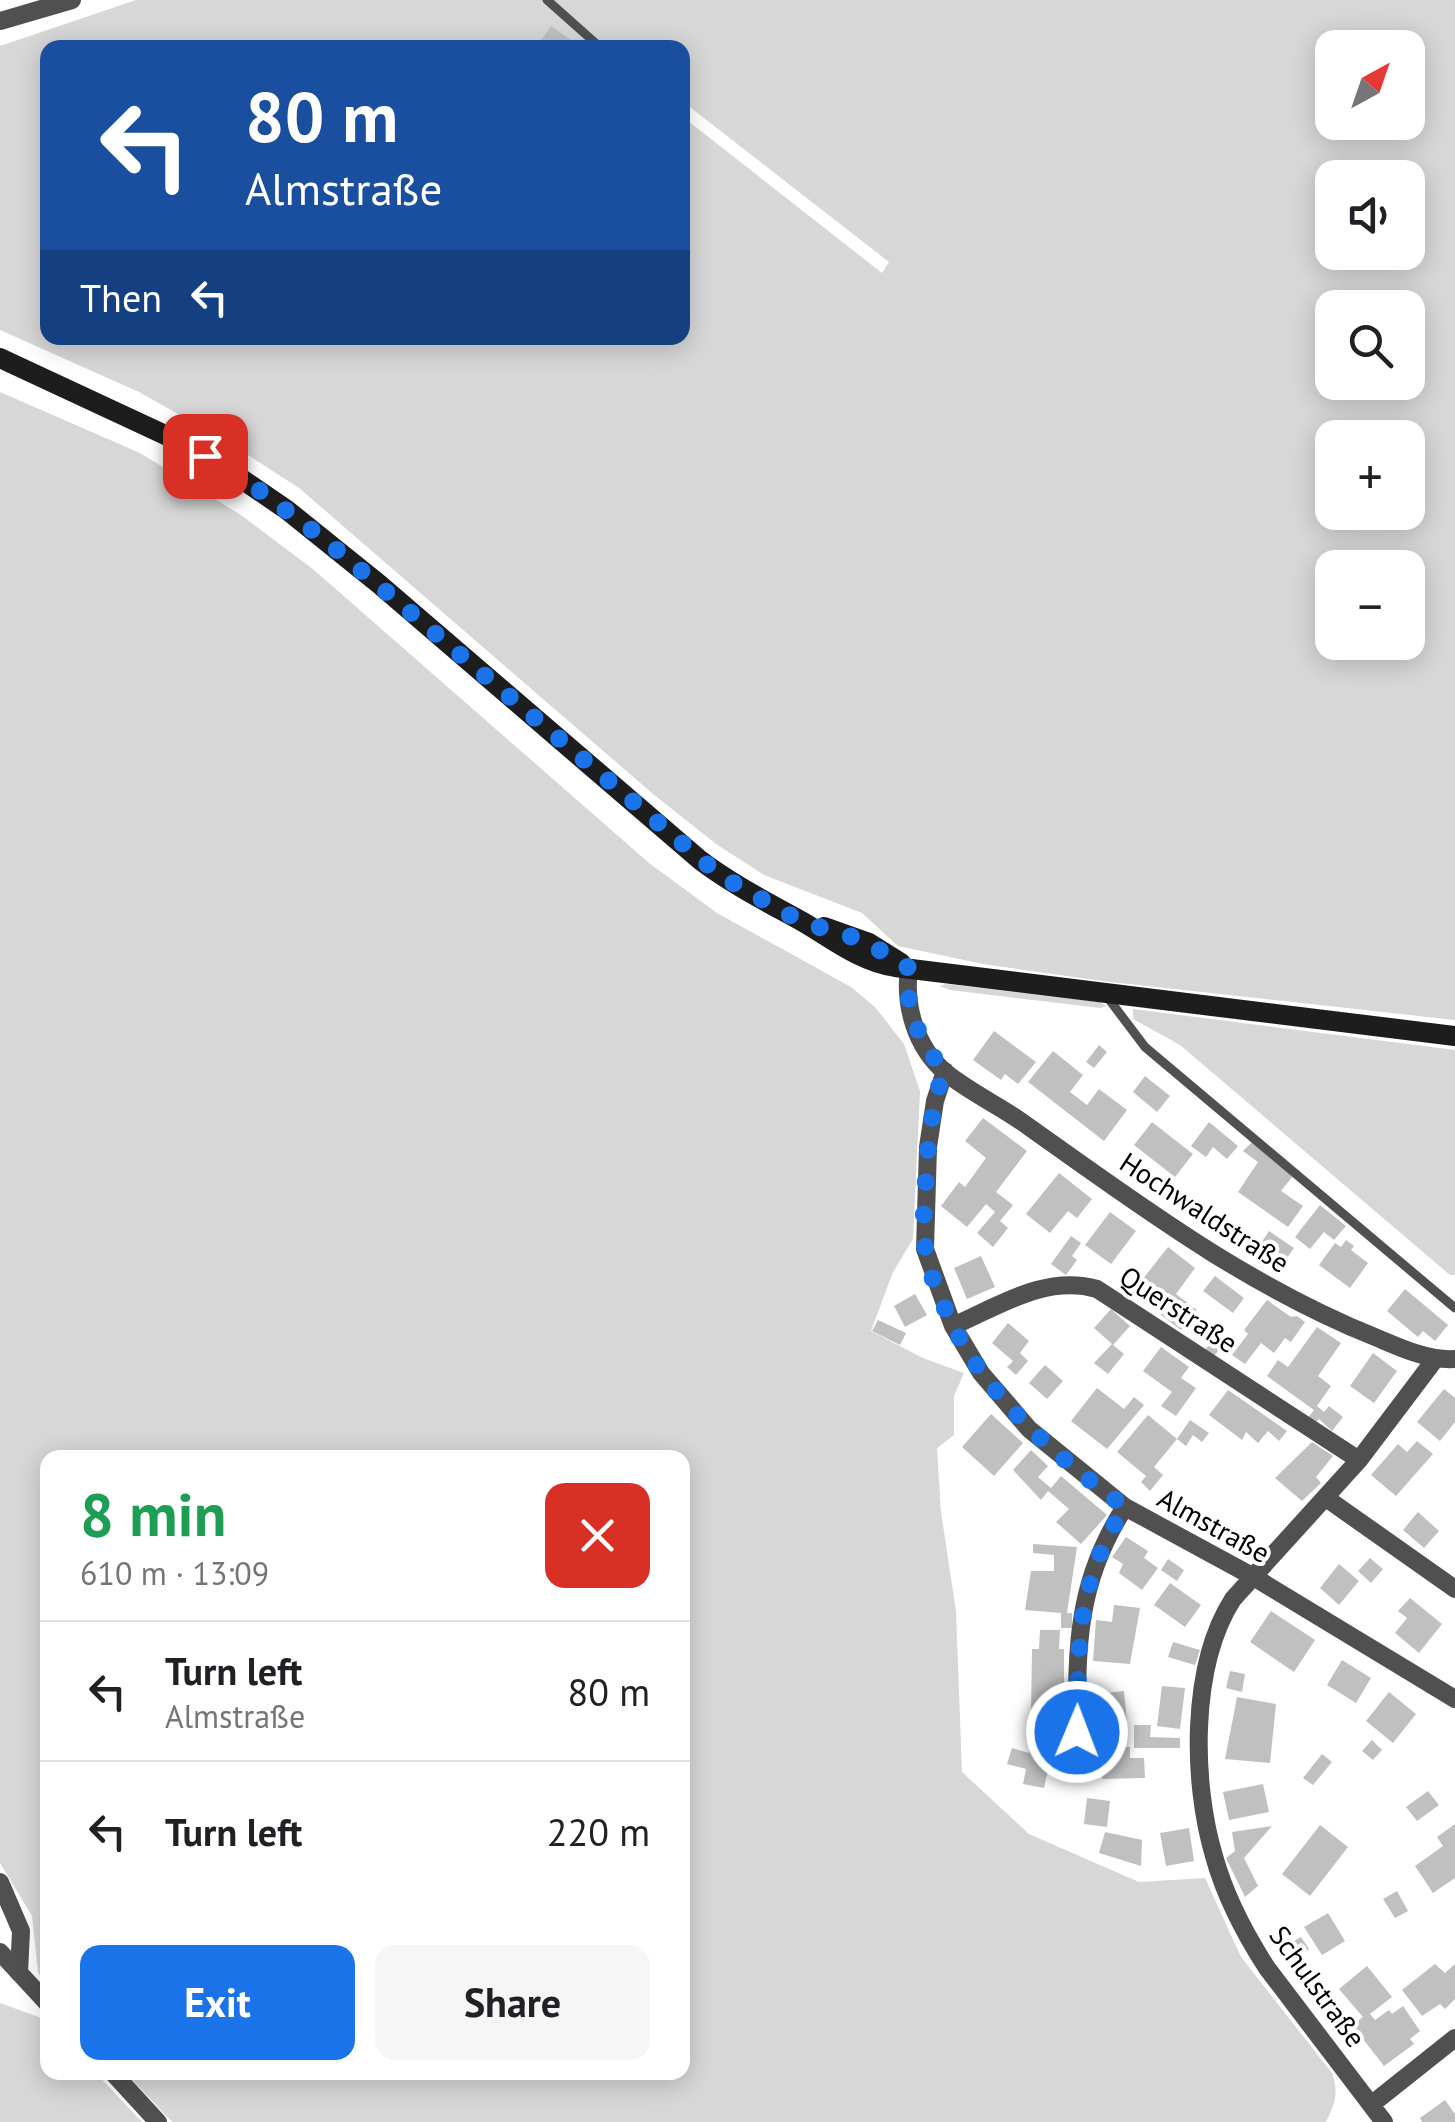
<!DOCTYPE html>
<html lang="en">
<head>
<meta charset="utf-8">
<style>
  :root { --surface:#fff; --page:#f6f6f6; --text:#202124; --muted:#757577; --line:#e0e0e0; --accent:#1a73e8 }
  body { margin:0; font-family:"PT Sans",sans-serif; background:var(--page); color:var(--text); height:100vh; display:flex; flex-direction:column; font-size:38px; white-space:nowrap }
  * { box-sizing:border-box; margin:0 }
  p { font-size:32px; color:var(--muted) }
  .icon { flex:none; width:55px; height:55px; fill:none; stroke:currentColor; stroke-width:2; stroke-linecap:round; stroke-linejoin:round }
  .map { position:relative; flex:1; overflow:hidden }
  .details { position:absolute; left:40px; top:1450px; width:650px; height:630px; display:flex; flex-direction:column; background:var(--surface); border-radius:20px; box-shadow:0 5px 25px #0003 }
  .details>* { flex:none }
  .guide { position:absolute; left:40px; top:40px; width:650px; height:305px; border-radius:20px; box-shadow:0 5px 25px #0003; background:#1a4fa0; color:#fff; overflow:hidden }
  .needle { width:65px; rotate:40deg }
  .buttons { position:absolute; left:1315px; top:30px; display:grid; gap:20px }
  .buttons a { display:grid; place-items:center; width:110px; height:110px; border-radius:20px; background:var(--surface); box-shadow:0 5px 25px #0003; font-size:50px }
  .pin { position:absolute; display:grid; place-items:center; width:85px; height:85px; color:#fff; margin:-42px; border-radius:20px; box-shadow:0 5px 15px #0006 }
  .me { position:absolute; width:110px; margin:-55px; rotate:1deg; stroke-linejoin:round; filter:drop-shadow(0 0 8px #0008) }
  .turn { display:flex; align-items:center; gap:35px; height:210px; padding:0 40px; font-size:45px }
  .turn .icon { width:130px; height:130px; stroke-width:2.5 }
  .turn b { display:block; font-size:70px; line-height:85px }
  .then { display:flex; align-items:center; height:95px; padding:0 40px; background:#0003; gap:20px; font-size:38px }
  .round { display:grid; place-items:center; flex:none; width:105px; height:105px; border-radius:20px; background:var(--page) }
  .headline { display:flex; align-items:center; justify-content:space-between; height:170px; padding:0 40px }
  h1 { font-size:60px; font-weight:700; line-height:75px; color:#1e9e55 }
  .primary-button { display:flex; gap:20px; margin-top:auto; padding:20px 40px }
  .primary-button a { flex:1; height:115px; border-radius:20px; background:var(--accent); color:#fff; font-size:40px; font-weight:700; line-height:115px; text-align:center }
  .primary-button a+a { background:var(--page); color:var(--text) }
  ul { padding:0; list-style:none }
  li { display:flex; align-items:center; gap:30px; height:140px; padding:0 40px; border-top:2px solid var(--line) }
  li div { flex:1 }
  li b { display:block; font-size:38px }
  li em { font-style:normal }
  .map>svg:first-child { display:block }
  .green { fill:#d7d7d7; fill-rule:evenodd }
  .building { fill:#c0c0c0 }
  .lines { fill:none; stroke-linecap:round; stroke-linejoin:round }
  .service { stroke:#505050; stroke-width:9 }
  .minor { stroke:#505050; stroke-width:18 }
  .secondary { stroke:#1d1d1d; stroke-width:20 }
  .route { stroke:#1a73e8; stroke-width:18; stroke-dasharray:0 32.4 }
  .labels { text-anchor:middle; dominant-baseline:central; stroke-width:8; stroke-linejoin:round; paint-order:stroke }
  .street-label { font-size:28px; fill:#000; stroke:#fff }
</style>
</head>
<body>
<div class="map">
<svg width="1455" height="2122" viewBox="0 0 1455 2122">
  <rect width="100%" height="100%" fill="#fff"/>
  <path class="green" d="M136,0H1455V1020L1102,981L983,964L898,946L862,913L764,875L716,844L653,794L299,488L231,444L139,392L0,330V46ZM48,48H682V101L889,262L882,273L683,117L682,338H48ZM1332,48H1408V122H1332ZM1332,178H1408V252H1332ZM1332,308H1408V382H1332ZM1332,438H1408V512H1332ZM1332,568H1408V642H1332Z
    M0,392L140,453L241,515L314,570L649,863L717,913L851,987L875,1007L904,1044L920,1091L913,1239L893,1272L871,1331L923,1358L964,1373L954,1396V1435L937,1448L941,1512L956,1611L962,1772L1029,1834L1139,1882L1205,1878L1241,1957L1332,2073C1339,2093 1335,2104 1326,2122H172L126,2073L682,2072V1458H48L47,1988L38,1972L32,1916L0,1863Z
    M946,984L1100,1002L1106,1006L1100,1008L950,990L939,986Z
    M1133,1009L1455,1050V1275H1450L1180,1045L1133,1019Z
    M0,2003L47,2020L48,2072L96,2073L142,2122H0Z"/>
  <path class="building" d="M551,26L582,48H536Z
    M994,1031L1036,1062L1018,1084L1005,1074L1001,1080L973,1060Z
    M1099,1045L1107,1052L1094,1068L1086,1062Z
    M1053,1051L1083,1075L1070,1092L1087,1105L1099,1089L1127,1110L1104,1141L1028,1082Z
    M1145,1076L1170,1096L1157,1112L1133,1092Z
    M983,1118L1027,1151L996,1192L1013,1205L1000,1221L1008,1228L993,1247L977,1233L995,1212L986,1204L967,1227L941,1206L959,1182L965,1187L986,1158L965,1141Z
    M1152,1122L1193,1154L1175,1177L1134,1145Z
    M1209,1122L1238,1146L1227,1159L1213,1147L1206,1157L1191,1146Z
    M1252,1142L1293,1176L1281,1191L1303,1206L1288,1227L1238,1192L1258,1162L1243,1151Z
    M1059,1173L1092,1199L1077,1218L1068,1211L1050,1233L1026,1214Z
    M1320,1205L1346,1226L1334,1240L1324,1232L1310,1249L1295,1237Z
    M1110,1212L1136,1231L1111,1264L1085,1245Z
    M1269,1231L1294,1248L1280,1268L1256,1251Z
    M1071,1236L1081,1243L1072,1256L1077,1260L1066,1275L1051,1264Z
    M1346,1240L1354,1246L1351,1250L1368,1263L1350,1288L1319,1265L1335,1243L1341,1247Z
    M1168,1247L1195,1268L1176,1294L1197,1310L1181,1330L1160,1314L1169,1302L1142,1280Z
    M981,1256L995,1287L967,1299L954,1268Z
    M1215,1276L1244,1298L1233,1313L1203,1291Z
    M1405,1289L1448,1325L1435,1341L1423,1331L1418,1337L1387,1311Z
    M915,1294L927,1315L905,1327L894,1306Z
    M1267,1300L1291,1317L1297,1316L1305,1322L1291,1342L1285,1338L1274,1353L1261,1343L1245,1364L1232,1355L1248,1334L1244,1330Z
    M1111,1309L1130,1326L1113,1345L1124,1354L1108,1374L1094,1363L1112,1344L1094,1328Z
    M878,1320L906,1333L900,1345L872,1331Z
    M1008,1323L1029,1341L1020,1353L1028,1361L1016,1375L1007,1367L1013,1361L992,1343Z
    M1317,1327L1341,1343L1318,1376L1331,1386L1317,1406L1324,1412L1329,1406L1343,1417L1332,1431L1319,1419L1313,1426L1306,1420L1314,1410L1267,1376L1278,1360L1288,1367Z
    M1216,1337L1224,1344L1213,1357L1205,1350Z
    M1161,1347L1189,1367L1181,1378L1196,1388L1176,1416L1161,1406L1172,1392L1143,1371Z
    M1373,1353L1397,1371L1374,1403L1350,1386Z
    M1045,1365L1063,1381L1047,1399L1029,1383Z
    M1097,1388L1124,1409L1134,1397L1144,1405L1107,1449L1071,1421Z
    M1444,1389L1455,1398V1422L1440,1441L1417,1422Z
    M1228,1390L1287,1431L1279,1441L1268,1431L1258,1443L1246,1432L1242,1440L1209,1415Z
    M991,1414L1023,1443L994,1476L962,1447Z
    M1148,1415L1177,1439L1154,1467L1163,1475L1150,1491L1141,1482L1146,1476L1117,1452Z
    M1190,1420L1209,1433L1202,1442L1193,1435L1186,1446L1177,1439Z
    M1417,1441L1433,1454L1396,1496L1371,1475L1398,1444L1407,1452Z
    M1312,1442L1333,1456L1316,1477L1321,1483L1302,1501L1275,1478Z
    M1031,1450L1048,1466L1038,1477L1051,1488L1061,1476L1107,1515L1081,1544L1056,1522L1069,1509L1048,1491L1041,1500L1013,1470Z
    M1418,1512L1439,1531L1424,1548L1403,1530Z
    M1126,1537L1148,1551L1144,1558L1158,1568L1142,1590L1119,1573L1123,1564L1112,1557Z
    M1033,1544L1077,1547L1067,1613H1072V1628H1061V1613L1025,1610L1031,1571H1054V1555L1033,1553Z
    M1370,1558L1383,1569L1371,1583L1358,1571Z
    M1168,1559L1184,1570L1177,1581L1161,1570Z
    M1339,1564L1359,1581L1339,1605L1320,1588Z
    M1170,1583L1201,1605L1185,1627L1154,1605Z
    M1410,1598L1442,1624L1419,1653L1395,1633L1407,1618L1398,1611Z
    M1114,1605L1140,1608L1130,1664L1093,1661L1096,1620L1112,1622Z
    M1271,1611L1315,1640L1294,1672L1250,1642Z
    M1040,1630H1060L1059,1649H1064V1690H1053L1052,1713H1031L1032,1649H1039Z
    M1173,1642L1200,1650L1195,1665L1168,1657Z
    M1342,1660L1371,1678L1356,1703L1327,1685Z
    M1230,1671L1245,1674L1242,1692L1226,1688Z
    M1162,1686L1185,1688L1180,1729L1157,1726Z
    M1124,1691L1127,1721L1100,1724L1097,1694Z
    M1389,1692L1416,1714L1393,1743L1366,1721Z
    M1237,1697L1276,1704L1270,1763L1225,1759Z
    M1134,1725H1151L1150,1737L1180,1738V1748H1134Z
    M1372,1740L1382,1750L1373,1760L1362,1751Z
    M1032,1742L1053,1746L1044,1788L1023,1784L1026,1769L1007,1764L1012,1748L1029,1753Z
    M1130,1747V1758H1144L1145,1778L1102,1779V1748Z
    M1322,1754L1332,1762L1313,1785L1303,1778Z
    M1263,1784L1269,1812L1229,1820L1223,1792Z
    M1428,1791L1439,1805L1417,1821L1406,1807Z
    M1087,1798L1110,1801L1107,1827L1084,1824Z
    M1455,1824V1878L1433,1893L1415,1866L1443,1846L1437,1837Z
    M1320,1825L1348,1847L1310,1896L1282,1874Z
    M1272,1826L1244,1858L1258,1886L1245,1897L1226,1858L1235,1851L1232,1832Z
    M1189,1828L1194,1861L1166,1866L1160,1833Z
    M1105,1832L1142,1840L1141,1866L1099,1853Z
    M1397,1891L1408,1911L1395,1918L1383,1899Z
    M1328,1913L1345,1941L1322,1955L1304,1927Z
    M1301,1937L1309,1949L1295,1958L1287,1945Z
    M1435,1964L1445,1973L1455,1964V1999L1445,2009L1440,2004L1422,2016L1402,1990Z
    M1367,1966L1392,1997L1370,2014L1375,2020L1389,2010L1392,2014L1403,2006L1420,2031L1410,2039L1414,2044L1384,2066L1352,2025L1363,2017L1339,1989Z
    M1445,2100L1455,2114V2122H1422L1420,2118Z"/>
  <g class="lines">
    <path class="service" d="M547,0L601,48
      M1105,994L1145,1047L1455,1308"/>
    <path class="minor" d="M0,21L72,0
      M909,968C904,1005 915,1046 945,1072C968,1091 998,1105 1022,1122C1135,1202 1245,1285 1375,1337C1399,1347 1428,1361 1455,1359
      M945,1071L935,1101L928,1147L925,1249L953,1326L981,1373L1029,1429L1125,1507L1252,1576L1455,1699
      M953,1326C999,1306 1046,1274 1097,1289L1359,1460
      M1326,1498L1455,1589
      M1077,1765C1078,1668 1069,1593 1125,1507
      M0,1882L21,1931L19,1973
      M0,1952L48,2004
      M112,2072L158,2122
      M1372,2104L1455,2038
      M1384,2122L1267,1968C1245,1934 1225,1896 1214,1856C1192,1782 1190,1666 1233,1599L1359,1460L1436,1358"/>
    <path class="secondary" d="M0,358L176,440L233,473L287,510L379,584L700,860C733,885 767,902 803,922C834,940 859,961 895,967L1455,1036
      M824,927L869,943L901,963"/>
  </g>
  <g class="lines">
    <path class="route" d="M205,456L260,491L324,539L721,876L802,922L863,940L909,968C904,1011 919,1038 944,1071C932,1106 928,1140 926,1177C925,1199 922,1223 925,1246C927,1268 937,1290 946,1311C984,1395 1052,1453 1125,1507C1076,1582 1078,1647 1077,1732"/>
  </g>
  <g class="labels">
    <g class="street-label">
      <text transform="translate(1205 1212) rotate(33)">Hochwaldstraße</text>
      <text transform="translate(1179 1309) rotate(33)">Querstraße</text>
      <text transform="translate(1214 1525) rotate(29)">Almstraße</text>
      <text transform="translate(1318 1986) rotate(54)">Schulstraße</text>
    </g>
  </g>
</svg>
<div class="buttons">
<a><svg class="needle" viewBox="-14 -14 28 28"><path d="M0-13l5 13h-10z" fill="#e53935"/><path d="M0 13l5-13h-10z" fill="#757577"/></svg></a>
<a><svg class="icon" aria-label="sound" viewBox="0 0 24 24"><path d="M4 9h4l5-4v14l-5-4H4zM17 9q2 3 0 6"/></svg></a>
<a><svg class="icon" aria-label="search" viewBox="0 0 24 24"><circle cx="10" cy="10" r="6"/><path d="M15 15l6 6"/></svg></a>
<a>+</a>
<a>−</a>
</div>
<div class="pin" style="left:205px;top:456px;background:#d93025"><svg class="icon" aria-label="arrive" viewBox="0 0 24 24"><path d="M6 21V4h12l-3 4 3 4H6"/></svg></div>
<svg class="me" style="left:1077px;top:1732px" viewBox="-20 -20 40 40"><circle r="17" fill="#1a73e8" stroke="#fff" stroke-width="3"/><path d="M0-11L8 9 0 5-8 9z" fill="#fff"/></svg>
<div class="guide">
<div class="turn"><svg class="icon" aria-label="left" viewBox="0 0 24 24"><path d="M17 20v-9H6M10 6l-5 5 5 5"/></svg><div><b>80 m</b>Almstraße</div></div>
<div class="then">Then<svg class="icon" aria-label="left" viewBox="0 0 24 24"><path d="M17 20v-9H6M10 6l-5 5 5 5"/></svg></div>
</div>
<section class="details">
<div class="headline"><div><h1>8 min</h1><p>610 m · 13:09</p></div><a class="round" style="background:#d93025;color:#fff"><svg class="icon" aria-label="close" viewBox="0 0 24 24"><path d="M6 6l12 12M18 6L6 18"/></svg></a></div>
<ul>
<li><svg class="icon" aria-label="left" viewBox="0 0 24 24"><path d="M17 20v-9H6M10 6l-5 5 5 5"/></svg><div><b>Turn left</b><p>Almstraße</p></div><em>80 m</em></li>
<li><svg class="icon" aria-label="left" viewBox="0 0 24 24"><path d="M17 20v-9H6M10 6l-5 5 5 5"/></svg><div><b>Turn left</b></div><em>220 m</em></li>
</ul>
<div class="primary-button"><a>Exit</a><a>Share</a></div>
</section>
</div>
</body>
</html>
